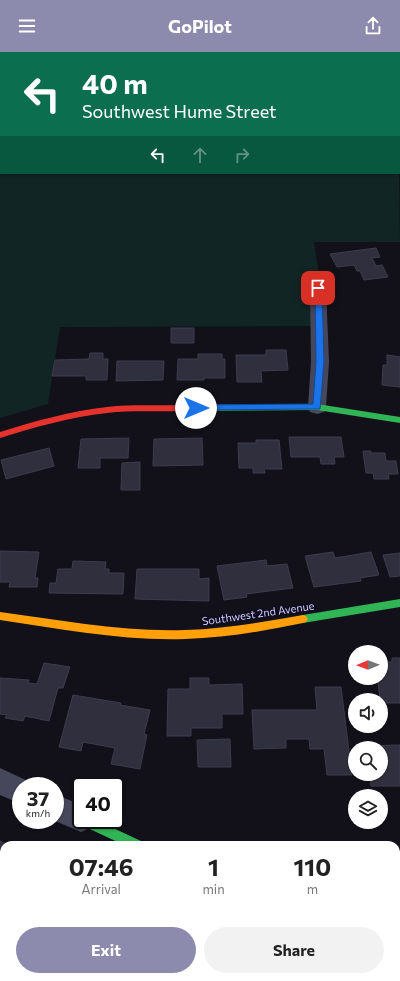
<!DOCTYPE html>
<html lang="en">
<head>
<meta charset="utf-8">
<style>
  :root { --surface:#fff; --page:#f2f2f2; --text:#222; --muted:#767676; --accent:#8d8bad }
  body { margin:0; font-family:Commissioner,sans-serif; background:var(--page); color:var(--text); height:100vh; display:flex; flex-direction:column; font-size:15px; white-space:nowrap }
  * { box-sizing:border-box; margin:0 }
  p { font-size:13px; color:var(--muted) }
  .icon { flex:none; width:22px; height:22px; fill:none; stroke:currentColor; stroke-width:2; stroke-linecap:round; stroke-linejoin:round }
  .map { position:relative; flex:1; overflow:hidden }
  .side { position:absolute; left:0px; top:789px; width:400px; height:140px; display:flex; flex-direction:column; background:var(--surface); border-radius:12px 12px 0 0; box-shadow:0 1px 3px #0004 }
  .side>* { flex:none }
  .hud { position:absolute; left:0px; top:0px; width:400px; height:122px; box-shadow:0 1px 3px #0004; background:#0b6e4f; color:#fff; overflow:hidden }
  .needle { width:26px; rotate:269deg }
  .buttons { position:absolute; left:348px; top:593px; display:grid; gap:8px }
  .buttons a { display:grid; place-items:center; width:40px; height:40px; border-radius:50%; background:var(--surface); box-shadow:0 1px 3px #0004; font-size:20px }
  .speed { position:absolute; left:12px; top:725px; display:flex; gap:8px; font-size:20px; font-weight:700; text-align:center }
  .speed>* { display:grid; place-content:center; width:52px; height:52px; border-radius:50%; background:var(--surface); box-shadow:0 1px 3px #0004; line-height:1 }
  .speed small { font-size:10px; font-weight:400 }
  .speed .limit { border:2px solid #111; border-radius:6px; background:#fff; color:#111 }
  .pin { position:absolute; display:grid; place-items:center; width:34px; height:34px; color:#fff; margin:-17px; border-radius:8px; box-shadow:0 2px 6px #0006 }
  .me { position:absolute; width:44px; margin:-22px; rotate:90deg; stroke-linejoin:round; filter:drop-shadow(0 0 3px #0008) }
  .turn { display:flex; align-items:center; gap:14px; height:84px; padding:0 16px; font-size:18px }
  .turn .icon { width:52px; height:52px; stroke-width:2.5 }
  .turn b { display:block; font-size:28px; line-height:34px }
  .lanes { display:flex; align-items:center; height:38px; padding:0 16px; background:#0003; justify-content:center; gap:20px; direction:ltr }
  .lanes .off { opacity:.35 }
  .eta { display:flex; justify-content:space-evenly; align-items:center; height:68px; text-align:center }
  .eta b { font-size:24px; font-weight:700; line-height:28px }
  .action { display:flex; gap:8px; margin-top:auto; padding:8px 16px }
  .action a { flex:1; height:46px; border-radius:24px; background:var(--accent); color:#fff; font-size:16px; font-weight:700; line-height:46px; text-align:center }
  .action a+a { background:var(--page); color:var(--text) }
  header { display:flex; justify-content:space-between; align-items:center; height:52px; padding:0 16px; background:var(--accent); color:#fff; font-size:18px; font-weight:700 }
  .map>svg:first-child { display:block }
  .green { fill:#112524 }
  .lines { fill:none; stroke-linecap:round; stroke-linejoin:round }
  .stream { fill:#0d1e36; fill-rule:evenodd }
  .building { fill:#302f3d; stroke:#3e3b4e }
  .street { fill:#46475b; fill-rule:evenodd }
  .fast { fill:#30b455; fill-rule:evenodd }
  .slow { fill:#ff9f0a; fill-rule:evenodd }
  .jam { fill:#e5322d; fill-rule:evenodd }
  .route { fill:#1a73e8; stroke:#114b97 }
  .labels { text-anchor:middle; dominant-baseline:central; stroke-width:4; stroke-linejoin:round; paint-order:stroke }
  .street-label { font-size:11px; fill:#cfcdfc; stroke:#0f0d1e }
</style>
</head>
<body>
<header><svg class="icon" aria-label="menu" viewBox="0 0 24 24"><path d="M4 6h16M4 12h16M4 18h16"/></svg>GoPilot<svg class="icon" aria-label="share" viewBox="0 0 24 24"><path d="M12 15V3M7 8l5-5 5 5M5 13v7h14v-7"/></svg></header>
<div class="map">
<svg width="400" height="929" viewBox="0 0 400 929">
  <rect width="100%" height="100%" fill="#12111a"/>
  <path class="green" d="M0,0H277L279,1H1V121H399V113L400,190H314L327,274L60,275L48,352L0,366Z
    M308,0H400V81L399,1Z"/>
  <g class="lines">
    <path class="stream" d="M0,20H1V22H0Z"/>
  </g>
  <path class="building" d="M376,196L380,205L372,206L376,214L382,213L388,225L364,228L360,219H357L354,213L337,215L330,202Z
    M171,276H194V291H171Z
    M266,298H286L288,318L261,319L262,330H237L236,303H266Z
    M90,301H103V307H108L107,328H86V324H52L55,308L89,307Z
    M198,302H222V307H225V326H204V328H177L178,307H198Z
    M387,303L400,305V335L382,333L383,313H387Z
    M117,309H164L163,328L116,329Z
    M289,385H341L344,405H334L335,412H321L320,405H291Z
    M129,386L128,406H100V416H78L81,387Z
    M202,386L203,413L153,414L154,387Z
    M256,388H279L282,417H264L265,421H253V416H239L238,391H256Z
    M49,396L54,414L6,427L1,408Z
    M363,399H371V401H385L386,409H396L398,422H388L389,427H374L373,421H366Z
    M140,410V438H121L122,411Z
    M0,499L39,500L35,526H38L37,535H9L10,530H0Z
    M333,500L335,506L371,500L379,523L360,526L361,529L314,535L305,504Z
    M400,501V524L390,525L383,503Z
    M266,508L267,514L287,512L293,536L246,542L247,545L224,548L217,514Z
    M73,509L106,510L105,517H109V521H124L123,542L49,541L50,531H56L58,517H72Z
    M137,517H199V527L209,526V549L135,547Z
    M392,606H400V651H381L377,626H381V610H392Z
    M44,611L70,615L63,636H58L49,669L25,664L23,669L5,666L7,663L0,662V626L29,628L28,631L37,632Z
    M190,626H209V633L242,632L243,662H222V676H191V684H167L168,637H190Z
    M315,635H341L352,723H327L324,697H310L309,687H286V696L254,697L252,658H317Z
    M73,643L121,651L120,653L150,658L144,682L147,683L140,717L111,712L115,696L83,690L81,699L59,695Z
    M230,687L231,715H198L197,688Z
    M400,693V734H371L369,722H381V696H366L365,694Z
    M0,789L8,793H4V853L0,850Z
    M147,925H191L193,929H149Z
    M301,925H352V929H302Z"/>
  <g class="lines">
    <path class="street" d="M318,231L324,232L326,236L329,310L326,355L324,360L317,362L310,360L308,355L311,310L310,236L312,232Z
      M0,716L30,730L32,734H21V752L0,743Z
      M55,742L81,753V768H94L90,776L81,780L53,768H55Z
      M400,831V860L396,861V832Z
      M396,912L400,913V929H378L377,925H396Z
      M232,925H262L264,929H234Z"/>
    <path class="fast" d="M399,92H400V96H399Z
      M317,352L400,365V371L317,358L181,359L177,356L181,353Z
      M400,547V555L303,571L300,570L298,567L300,564L303,563Z
      M81,763V768H96L141,789L143,793H124L79,772L77,768Z"/>
    <path class="slow" d="M292,0H298L299,1H293Z
      M0,560C61,568 123,580 185,578C225,577 264,570 303,563L306,564L308,567L306,570L303,571C264,579 225,586 185,587C123,589 61,577 0,568Z"/>
    <path class="jam" d="M181,353L185,356L181,359C157,360 132,358 107,361C71,365 35,375 0,386V380C35,369 71,359 107,355C132,352 157,354 181,353Z"/>
  </g>
  <path class="route" d="M318,234L322,236L324,310L320,357L193,358L192,356L193,354L196,353L313,352L316,310L315,236Z"/>
  <g class="labels">
    <g class="street-label">
      <text transform="translate(258 561) rotate(-8)">Southwest 2nd Avenue</text>
    </g>
  </g>
</svg>
<div class="buttons">
<a><svg class="needle" viewBox="-14 -14 28 28"><path d="M0-13l5 13h-10z" fill="#e53935"/><path d="M0 13l5-13h-10z" fill="#767676"/></svg></a>
<a><svg class="icon" aria-label="sound" viewBox="0 0 24 24"><path d="M4 9h4l5-4v14l-5-4H4zM17 9q2 3 0 6"/></svg></a>
<a><svg class="icon" aria-label="search" viewBox="0 0 24 24"><circle cx="10" cy="10" r="6"/><path d="M15 15l6 6"/></svg></a>
<a><svg class="icon" aria-label="layers" viewBox="0 0 24 24"><path d="M12 4l9 5-9 5-9-5zM3 14l9 5 9-5"/></svg></a>
</div>
<div class="speed"><div>37<small>km/h</small></div><div class="limit">40</div></div>
<div class="pin" style="left:318px;top:236px;background:#d93025"><svg class="icon" aria-label="arrive" viewBox="0 0 24 24"><path d="M6 21V4h12l-3 4 3 4H6"/></svg></div>
<svg class="me" style="left:196px;top:356px" viewBox="-20 -20 40 40"><circle r="19" fill="#fff"/><path d="M0-13L10 11 0 6-10 11z" fill="#1a73e8"/></svg>
<div class="hud">
<div class="turn"><svg class="icon" aria-label="left" viewBox="0 0 24 24"><path d="M17 20v-9H6M10 6l-5 5 5 5"/></svg><div><b>40 m</b>Southwest Hume Street</div></div>
<div class="lanes"><svg class="icon" aria-label="left" viewBox="0 0 24 24"><path d="M17 20v-9H6M10 6l-5 5 5 5"/></svg><svg class="icon off" aria-label="ahead" viewBox="0 0 24 24"><path d="M12 20V5M6 11l6-6 6 6"/></svg><svg class="icon off" aria-label="right" viewBox="0 0 24 24"><path d="M7 20v-9h11M14 6l5 5-5 5"/></svg></div>
</div>
<section class="side">
<div class="eta">
<div><b>07:46</b><p>Arrival</p></div>
<div><b>1</b><p>min</p></div>
<div><b>110</b><p>m</p></div>
</div>
<div class="action"><a>Exit</a><a>Share</a></div>
</section>
</div>
</body>
</html>
